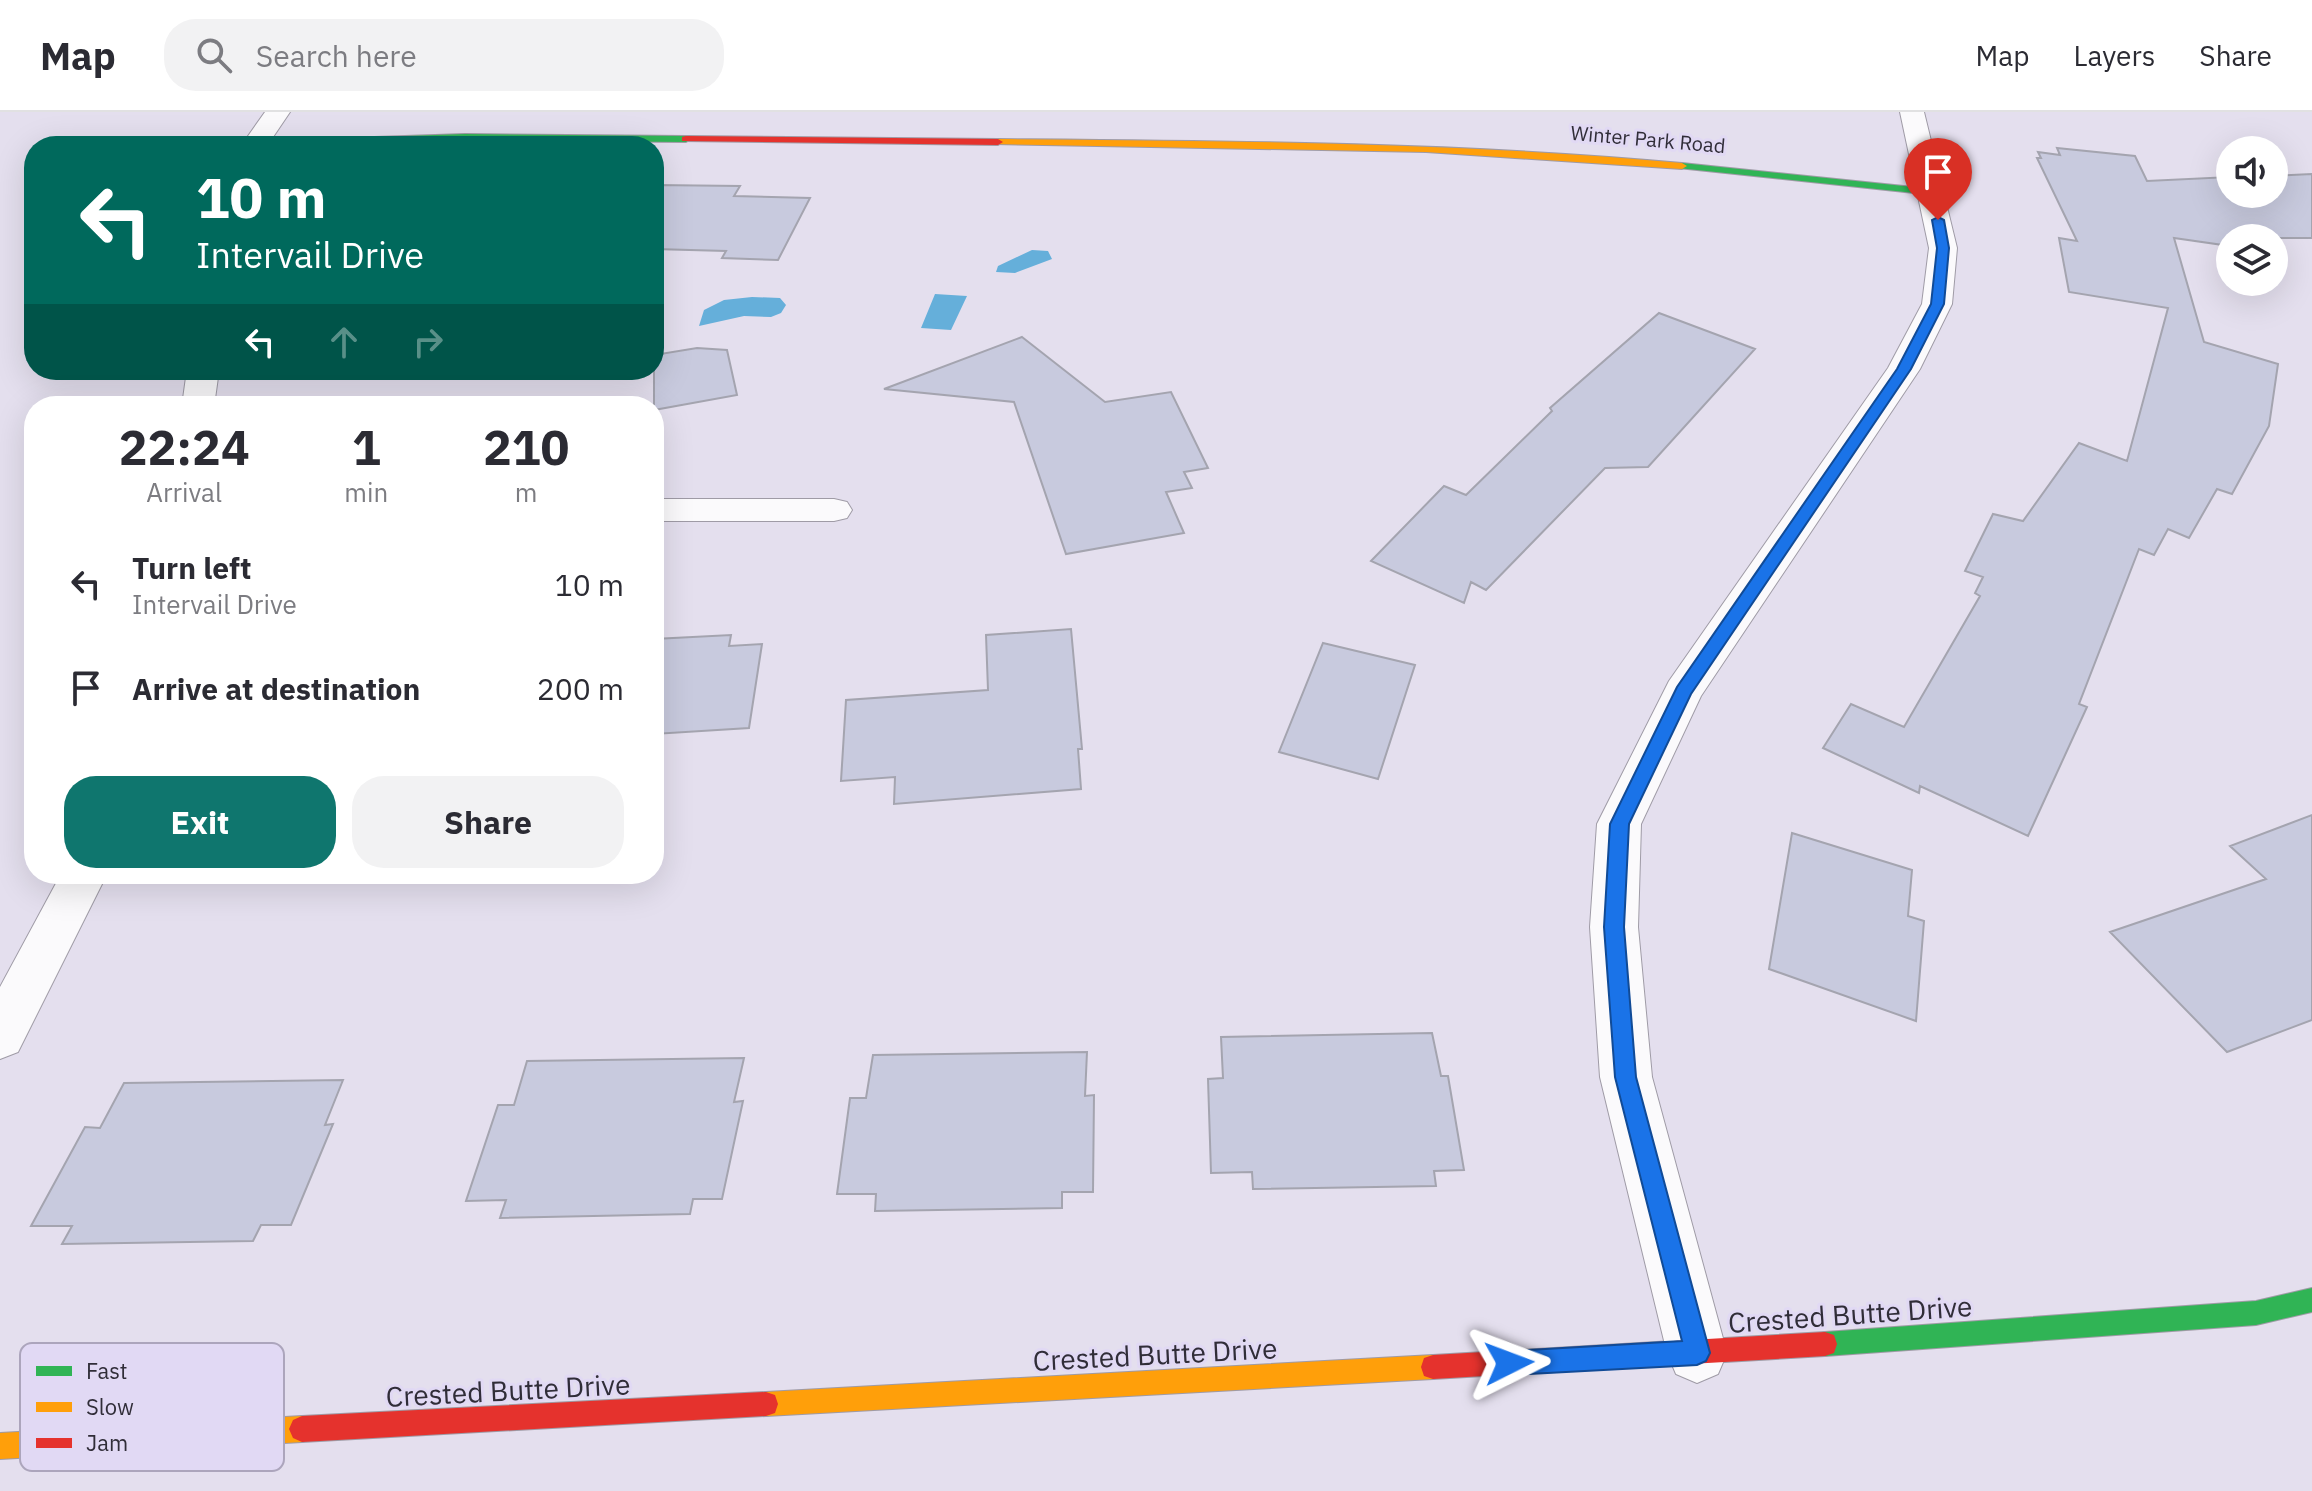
<!DOCTYPE html>
<html lang="en">
<head>
<meta charset="utf-8">
<style>
  :root { --surface:#fff; --page:#f2f2f3; --text:#2b2b33; --muted:#7c7c81; --line:#e1e1e2; --accent:#0f766e }
  body { margin:0; font-family:"IBM Plex Sans",sans-serif; background:var(--page); color:var(--text); height:100vh; display:flex; flex-direction:column; font-size:30px; white-space:nowrap }
  * { box-sizing:border-box; margin:0 }
  p { font-size:26px; color:var(--muted) }
  .icon { flex:none; width:44px; height:44px; fill:none; stroke:currentColor; stroke-width:2; stroke-linecap:round; stroke-linejoin:round }
  .map { position:relative; flex:1; overflow:hidden }
  .drawer { position:absolute; left:24px; top:284px; width:640px; height:488px; display:flex; flex-direction:column; background:var(--surface); border-radius:32px; box-shadow:0 8px 32px #0002 }
  .drawer>* { flex:none }
  .banner { position:absolute; left:24px; top:24px; width:640px; height:244px; border-radius:32px; box-shadow:0 8px 32px #0002; background:#00695c; color:#fff; overflow:hidden }
  .buttons { position:absolute; left:2216px; top:24px; display:grid; gap:16px }
  .buttons a { display:grid; place-items:center; width:72px; height:72px; border-radius:50%; background:var(--surface); box-shadow:0 8px 32px #0002; font-size:40px }
  .pin { position:absolute; display:grid; place-items:center; width:68px; height:68px; color:#fff; margin:-82px -34px; border-radius:50% 50% 50% 0; rotate:-45deg; box-shadow:0 0 8px #0007 }
  .pin .icon { rotate:45deg }
  .me { position:absolute; width:88px; margin:-44px; rotate:87deg; stroke-linejoin:round; filter:drop-shadow(0 0 6px #0008) }
  .turn { display:flex; align-items:center; gap:28px; height:168px; padding:0 40px; font-size:36px }
  .turn .icon { width:104px; height:104px; stroke-width:2.5 }
  .turn b { display:block; font-size:56px; line-height:68px }
  .lanes { display:flex; align-items:center; height:76px; padding:0 40px; background:#0003; justify-content:center; gap:40px; direction:ltr }
  .lanes .off { opacity:.35 }
  .eta { display:flex; justify-content:space-evenly; align-items:center; height:136px; text-align:center }
  .eta b { font-size:48px; font-weight:700; line-height:56px }
  .cta { display:flex; gap:16px; margin-top:auto; padding:16px 40px }
  .cta a { flex:1; height:92px; border-radius:32px; background:var(--accent); color:#fff; font-size:32px; font-weight:700; line-height:92px; text-align:center }
  .cta a+a { background:var(--page); color:var(--text) }
  ul { padding:0; list-style:none }
  li { display:flex; align-items:center; gap:24px; height:104px; padding:0 40px }
  li div { flex:1 }
  li b { display:block; font-size:30px }
  li em { font-style:normal }
  header { display:flex; align-items:center; gap:48px; box-sizing:border-box; height:112px; padding:0 40px; background:var(--surface); border-bottom:2px solid var(--line) }
  header strong { font-size:38px }
  nav { display:flex; gap:44px; margin-inline-start:auto; font-size:28px }
  .search { width:560px; height:72px; background:var(--page); display:flex; align-items:center; gap:20px; box-sizing:border-box; padding:0 28px; border-radius:32px; color:var(--muted); font-size:30px }
  .map>svg:first-child { display:block }
  .water { fill:#65afda }
  .building { fill:#c8cade; stroke:#a4a4af; stroke-width:2 }
  .lines { fill:none; stroke-linecap:round; stroke-linejoin:round }
  .street-casing { stroke:#9f9ba6; stroke-width:2 }
  .fast-casing { stroke:#9f9ba6; stroke-width:2 }
  .slow-casing { stroke:#9f9ba6; stroke-width:2 }
  .jam-casing { stroke:#9f9ba6; stroke-width:2 }
  .street { fill:#fbfafc; fill-rule:evenodd }
  .fast { fill:#30b455; fill-rule:evenodd }
  .slow { fill:#ff9f0a; fill-rule:evenodd }
  .jam { fill:#e5322d; fill-rule:evenodd }
  .route { fill:#1a73e8; stroke:#114b97; stroke-width:2 }
  .labels { text-anchor:middle; dominant-baseline:central; stroke-width:6; stroke-linejoin:round; paint-order:stroke }
  .far-street-label { font-size:20px; fill:#302d38; stroke:#e1d9f4 }
  .near-street-label { font-size:28px; fill:#302d38; stroke:#e1d9f4 }
  .key { fill:#e1d9f4; stroke:#aca5bc; stroke-width:2 }
  .key-label { font-size:22px; fill:#302d38 }
</style>
</head>
<body>
<header>
<strong>Map</strong>
<div class="search"><svg class="icon" aria-label="search" viewBox="0 0 24 24"><circle cx="10" cy="10" r="6"/><path d="M15 15l6 6"/></svg>Search here</div>
<nav><a>Map</a><a>Layers</a><a>Share</a></nav>
</header>
<div class="map">
<svg width="2312" height="1379" viewBox="0 0 2312 1379">
  <rect width="100%" height="100%" fill="#e4dfee"/>
  <path class="water" d="M1032,138L1048,139L1052,147L1015,161L996,160L998,154Z
    M935,182L967,184L951,218L921,216Z
    M752,185L780,186L786,193L781,201L771,205L744,204L699,214L704,198L724,188Z"/>
  <path class="building" d="M2057,36L2135,44L2147,69L2230,65V82H2274V64L2312,62V126H2230V134L2174,126L2204,230L2278,252L2269,314L2232,382L2217,377L2189,426L2168,417L2154,443L2139,437L2079,592L2087,595L2028,724L1920,674L1919,681L1823,636L1851,592L1904,615L1980,484L1975,481L1983,465L1965,459L1993,402L2023,409L2079,331L2127,349L2168,196L2069,180L2059,126L2077,129L2037,46H2041L2038,40L2060,43Z
    M654,73L740,74L734,84L810,86L778,148L722,146L726,139L654,137Z
    M1659,201L1755,237L1648,355L1605,356L1486,478L1471,470L1464,491L1371,449L1444,374L1466,383L1552,299L1550,296Z
    M1022,225L1105,290L1171,280L1208,356L1184,360L1192,376L1166,380L1184,421L1066,442L1014,290L884,277Z
    M697,236L727,238L737,283L654,298V243Z
    M1071,517L1082,637H1078L1081,677L894,692L895,665L841,669L846,588L988,578L986,523Z
    M731,523L729,534L762,532L749,616L654,622V527Z
    M1323,531L1415,553L1378,667L1279,640Z
    M2312,703V908L2227,940L2110,820L2266,767L2230,734Z
    M1792,721L1912,758L1908,804L1924,809L1916,909L1769,857Z
    M1432,921L1441,964H1448L1464,1058L1434,1059L1436,1074L1253,1077L1252,1060L1211,1061L1208,967L1223,966L1221,925Z
    M1087,940L1085,984L1094,983L1093,1080H1062V1096L875,1099L876,1082H837L850,986H866L873,943Z
    M744,946L734,990L743,989L722,1087H693L690,1102L500,1106L506,1088L466,1089L498,993H514L527,949Z
    M343,968L325,1013L333,1012L291,1113H261L253,1129L62,1132L72,1114H31L85,1015L100,1016L124,971Z"/>
  <g class="lines">
    <defs>
      <path id="street" d="M265,0H290L267,34H241Z
        M1900,0H1924L1957,136L1952,192L1920,257L1701,584L1641,712L1638,815L1652,965L1727,1241L1718,1262L1697,1271L1676,1262L1667,1241L1600,965L1590,815L1597,712L1669,569L1888,256L1922,192L1929,136Z
        M187,258H219L214,294H182Z
        M654,387H834L847,390L852,398L847,406L834,409H654Z
        M61,762H107L18,940L0,947V875Z"/>
      <path id="fast" d="M465,22L686,24L691,27L686,30L465,28L288,34L249,32L254,29Z
        M1682,51L1933,77L1939,80L1933,83L1678,56V52Z
        M2312,1176V1200L2256,1213L1825,1244L1816,1241L1813,1232L1816,1223L1825,1220L2256,1189Z"/>
      <path id="slow" d="M998,27C1226,29 1454,30 1682,51L1687,54L1682,57L1426,40L994,32V28Z
        M1433,1243L1442,1246L1445,1255L1442,1264L1433,1267L766,1304L757,1301L754,1292L757,1283L766,1280Z
        M302,1304L311,1308L315,1317L311,1326L302,1330L0,1347V1321Z"/>
      <path id="jam" d="M686,24L998,27L1003,30L998,33L682,29V25Z
        M1825,1220L1834,1223L1837,1232L1834,1241L1825,1244L1433,1267L1424,1264L1421,1255L1424,1246L1433,1243Z
        M766,1280L775,1283L778,1292L775,1301L766,1304L302,1330L293,1326L289,1317L293,1308L302,1304Z"/>
    </defs>
    <use href="#street" class="street-casing"/>
    <use href="#fast" class="fast-casing"/>
    <use href="#slow" class="slow-casing"/>
    <use href="#jam" class="jam-casing"/>
    <use href="#street" class="street"/>
    <use href="#fast" class="fast"/>
    <use href="#slow" class="slow"/>
    <use href="#jam" class="jam"/>
  </g>
  <path class="route" d="M1938,105L1944,108L1949,136L1944,192L1911,257L1691,582L1629,712L1624,815L1636,965L1710,1241L1706,1249L1697,1253L1509,1263L1500,1260L1496,1251L1500,1242L1509,1239L1682,1229L1615,965L1604,815L1610,712L1677,575L1897,257L1931,192L1937,136L1932,108Z"/>
  <g class="labels">
    <g class="far-street-label">
      <text transform="translate(1648 27) rotate(5)">Winter Park Road</text>
    </g>
    <g class="near-street-label">
      <text transform="translate(1850 1202) rotate(-4)">Crested Butte Drive</text>
      <text transform="translate(1155 1242) rotate(-3)">Crested Butte Drive</text>
      <text transform="translate(508 1278) rotate(-3)">Crested Butte Drive</text>
    </g>
  </g>
  <rect x="20" y="1231" width="264" height="128" rx="12" class="key"/>
  <rect x="36" y="1254" width="36" height="10" fill="#30b455"/>
  <rect x="36" y="1290" width="36" height="10" fill="#ff9f0a"/>
  <rect x="36" y="1326" width="36" height="10" fill="#e5322d"/>
  <g class="key-label">
    <text x="86" y="1267">Fast</text>
    <text x="86" y="1303">Slow</text>
    <text x="86" y="1339">Jam</text>
  </g>
</svg>
<div class="buttons">
<a><svg class="icon" aria-label="sound" viewBox="0 0 24 24"><path d="M4 9h4l5-4v14l-5-4H4zM17 9q2 3 0 6"/></svg></a>
<a><svg class="icon" aria-label="layers" viewBox="0 0 24 24"><path d="M12 4l9 5-9 5-9-5zM3 14l9 5 9-5"/></svg></a>
</div>
<div class="pin" style="left:1938px;top:108px;background:#d93025"><svg class="icon" aria-label="arrive" viewBox="0 0 24 24"><path d="M6 21V4h12l-3 4 3 4H6"/></svg></div>
<svg class="me" style="left:1509px;top:1251px" viewBox="-20 -20 40 40"><path d="M0-17L14 15 0 8-14 15z" fill="#1a73e8" stroke="#fff" stroke-width="4"/></svg>
<div class="banner">
<div class="turn"><svg class="icon" aria-label="left" viewBox="0 0 24 24"><path d="M17 20v-9H6M10 6l-5 5 5 5"/></svg><div><b>10 m</b>Intervail Drive</div></div>
<div class="lanes"><svg class="icon" aria-label="left" viewBox="0 0 24 24"><path d="M17 20v-9H6M10 6l-5 5 5 5"/></svg><svg class="icon off" aria-label="ahead" viewBox="0 0 24 24"><path d="M12 20V5M6 11l6-6 6 6"/></svg><svg class="icon off" aria-label="right" viewBox="0 0 24 24"><path d="M7 20v-9h11M14 6l5 5-5 5"/></svg></div>
</div>
<section class="drawer">
<div class="eta">
<div><b>22:24</b><p>Arrival</p></div>
<div><b>1</b><p>min</p></div>
<div><b>210</b><p>m</p></div>
</div>
<ul>
<li><svg class="icon" aria-label="left" viewBox="0 0 24 24"><path d="M17 20v-9H6M10 6l-5 5 5 5"/></svg><div><b>Turn left</b><p>Intervail Drive</p></div><em>10 m</em></li>
<li><svg class="icon" aria-label="arrive" viewBox="0 0 24 24"><path d="M6 21V4h12l-3 4 3 4H6"/></svg><div><b>Arrive at destination</b></div><em>200 m</em></li>
</ul>
<div class="cta"><a>Exit</a><a>Share</a></div>
</section>
</div>
</body>
</html>
